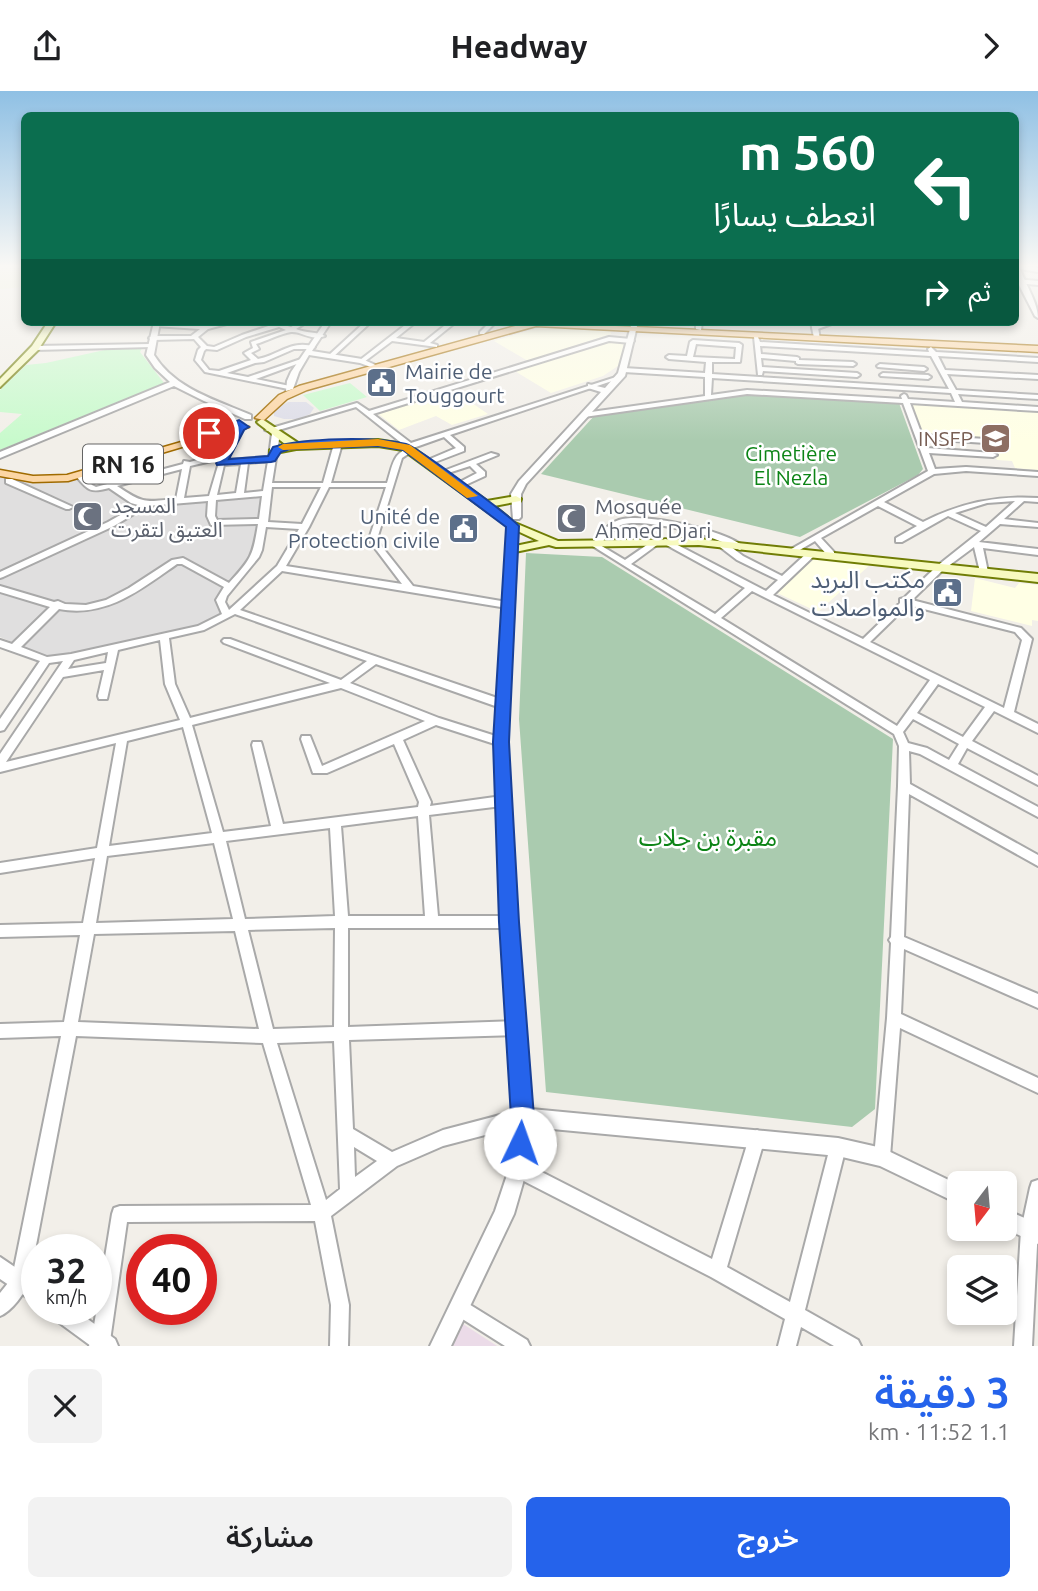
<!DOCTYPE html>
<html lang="ar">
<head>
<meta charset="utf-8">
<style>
  :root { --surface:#fff; --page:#f2f2f2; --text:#202124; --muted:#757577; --accent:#2563eb }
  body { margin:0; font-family:Ubuntu,"Noto Sans Arabic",sans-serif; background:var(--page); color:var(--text); direction:rtl; height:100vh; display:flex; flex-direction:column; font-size:26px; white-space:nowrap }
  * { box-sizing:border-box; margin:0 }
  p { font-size:23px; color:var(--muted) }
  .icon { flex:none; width:38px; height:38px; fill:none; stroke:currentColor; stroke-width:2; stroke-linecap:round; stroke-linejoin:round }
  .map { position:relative; height:1255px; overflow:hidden; direction:ltr }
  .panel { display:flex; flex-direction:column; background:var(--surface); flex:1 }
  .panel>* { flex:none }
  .guide { position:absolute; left:21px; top:21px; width:998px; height:214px; border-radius:10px; box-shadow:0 4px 10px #0003; direction:rtl; background:#0b6e4f; color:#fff; overflow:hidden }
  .needle { width:46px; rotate:196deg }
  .controls { position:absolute; left:947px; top:1080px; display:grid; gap:14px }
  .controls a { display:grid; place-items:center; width:70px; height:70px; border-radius:10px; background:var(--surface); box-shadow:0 4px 10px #0003; font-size:35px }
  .speed { position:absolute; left:21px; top:1143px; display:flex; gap:14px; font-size:35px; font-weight:700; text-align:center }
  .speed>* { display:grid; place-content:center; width:91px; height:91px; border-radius:50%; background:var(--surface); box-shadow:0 4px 10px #0003; line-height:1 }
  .speed small { font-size:18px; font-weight:400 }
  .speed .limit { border:10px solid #d22; background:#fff; color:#111 }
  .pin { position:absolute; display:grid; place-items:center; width:60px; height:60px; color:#fff; margin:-30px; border:4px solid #fff; border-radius:50%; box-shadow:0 2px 7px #0007 }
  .me { position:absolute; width:77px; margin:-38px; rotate:3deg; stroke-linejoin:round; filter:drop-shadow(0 0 5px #0008) }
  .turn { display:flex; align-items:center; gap:24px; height:147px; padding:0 28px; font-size:32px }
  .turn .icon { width:91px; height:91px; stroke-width:2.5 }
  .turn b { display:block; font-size:49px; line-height:60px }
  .then { display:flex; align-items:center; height:66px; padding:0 28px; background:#0003; gap:14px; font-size:26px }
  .round { display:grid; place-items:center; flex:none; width:74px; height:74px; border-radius:10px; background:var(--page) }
  .head { display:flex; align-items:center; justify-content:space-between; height:119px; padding:0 28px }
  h1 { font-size:42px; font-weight:600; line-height:52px; color:var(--accent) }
  .button { display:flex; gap:14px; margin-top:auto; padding:14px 28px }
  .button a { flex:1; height:80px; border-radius:10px; background:var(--accent); color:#fff; font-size:28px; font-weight:600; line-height:80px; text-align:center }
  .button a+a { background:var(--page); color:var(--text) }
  header { display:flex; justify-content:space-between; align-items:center; height:91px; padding:0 28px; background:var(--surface); font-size:32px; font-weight:600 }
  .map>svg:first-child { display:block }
  .residential { fill:#e0dfdf }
  .industrial { fill:#ebdbe8 }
  .education { fill:#ffffe5 }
  .farmland { fill:#eef0d5 }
  .cemetery { fill:#aacbaf }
  .park { fill:#c8facc }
  .plaza { fill:#dddde8 }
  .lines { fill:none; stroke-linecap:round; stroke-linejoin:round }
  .minor-casing { stroke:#a9a9a9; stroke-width:4 }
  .tertiary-casing { stroke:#a9a9a9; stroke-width:4 }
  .secondary-casing { stroke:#707d05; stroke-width:4 }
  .primary-casing { stroke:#a06b00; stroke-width:3 }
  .minor { fill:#fff; fill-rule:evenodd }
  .tertiary { fill:#fff; fill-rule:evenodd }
  .secondary { fill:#f7fabf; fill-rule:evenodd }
  .primary { fill:#fcd6a4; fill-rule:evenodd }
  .route { fill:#2563eb; stroke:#184099; stroke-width:2 }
  .slow { fill:#f59e0b }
  .labels { text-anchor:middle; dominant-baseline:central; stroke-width:5; stroke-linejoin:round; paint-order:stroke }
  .far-service-label { font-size:21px; fill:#4e5e75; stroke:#fff; text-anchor:start }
  .far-education-label { font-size:21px; fill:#785e54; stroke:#fff; text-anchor:end }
  .far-park-label { font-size:21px; fill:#0c8416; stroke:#fff }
  .far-worship-label { font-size:21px; fill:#5b616d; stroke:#fff; text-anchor:start }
  .shield { fill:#fff; stroke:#646464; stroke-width:2 }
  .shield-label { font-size:23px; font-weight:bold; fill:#222 }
  .service-label { font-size:24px; fill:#4e5e75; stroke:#fff; text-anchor:end }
  .park-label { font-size:24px; fill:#0c8416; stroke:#fff }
</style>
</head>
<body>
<header><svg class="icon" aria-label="forward" viewBox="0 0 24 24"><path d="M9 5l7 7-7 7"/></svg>Headway<svg class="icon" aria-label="share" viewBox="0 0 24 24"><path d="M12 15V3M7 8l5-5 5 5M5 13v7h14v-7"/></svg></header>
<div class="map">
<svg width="1038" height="1255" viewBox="0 0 1038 1255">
  <rect width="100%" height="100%" fill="#f2efe9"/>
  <path class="residential" d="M0,381L35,388L80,385L92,399L118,396L134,407L150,411L268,403L254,468L219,510L234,515L208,535L50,567L0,546Z"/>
  <path class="industrial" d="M463,1233L497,1255H453Z"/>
  <path class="education" d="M551,233L610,238L611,243L528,270L494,250Z
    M612,248L624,252L618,275L603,285L551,302L513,279Z
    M450,297L488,323L452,334L436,325L399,339L376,321Z
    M908,311L1038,319V379L1015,377L1012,370L997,369L987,349L921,345Z
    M812,466L872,472L818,521L773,500Z
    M975,487L1015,497L1019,492L1038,494V530L1032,529V535L971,520Z"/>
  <path class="farmland" d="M0,174H24V196L0,198Z"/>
  <path class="cemetery" d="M746,302L899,312L923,378L918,384L800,446L541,383L595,324Z
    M526,462L602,466L893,648L875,1018L852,1036L546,1001L519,628Z"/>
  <path class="park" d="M143,255L140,261L164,292L0,359V342L22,323L0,321V299L26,274L46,272L118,256Z
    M350,292L367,306L320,320L303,304Z"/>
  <path class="plaza" d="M288,311H306L314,317L310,323L298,328H284L274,325V319Z"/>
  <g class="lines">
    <defs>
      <path id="minor" d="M1017,174L1038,177V181L1015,177Z
        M1015,188L1038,190V194L1015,192Z
        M224,231H234L208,238L198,246L207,255L214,256L242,244L280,231H288L284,234L291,236L300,231H307L296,238C305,242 318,241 325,245C309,250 302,240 291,241C282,242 266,250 256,253L259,258L251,262L258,268C279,264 292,248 315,256L312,258H294L264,271L255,272L227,282L248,286L301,268H305V270L256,288L290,295L291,296L288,298L205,281L195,269L198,259L201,256L194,248L152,249L149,247L152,245H191L200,238L154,235L153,234L156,232L206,235ZM279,236L286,239L251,251L253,257L244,262L251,269L219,280L209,279L201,269L204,260L206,258L217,259L246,246Z
        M365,231H371L333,266H329V264Z
        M409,231H416L396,247L424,251L449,231H456L430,252L437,254V256L392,250L364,271H360V269Z
        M490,231H496L484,243H480V241Z
        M586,231H593L590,233Z
        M696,231H702L701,239L696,238Z
        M828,231H837L815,239L812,237Z
        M609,246L631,248L634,250L631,252L609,250L373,323L411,352L616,286L621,287L450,344L464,356V360L430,373L423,371L456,357L444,346L413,357L403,358L402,356L404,354L356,316L272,341L265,339L357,312L369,320Z
        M754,246H758L760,251L929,261L928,258L931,256L936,261L1038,267V271L938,265L945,279L1038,284V288L947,283L956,299L1038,304V308L958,303L962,311L1038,316V320L910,312L922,344L986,348L990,350L986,352L924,348L927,357L993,362L997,364L993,366L929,362L935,378L966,376L1038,381V385L966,380L934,383L884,411L923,431C960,412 996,404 1038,407V411L1024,410L1004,428L1038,432V436L1000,433L979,451L1038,458V464L983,457L988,481L984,484L980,481L974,456L943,479L912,509L1021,537L1032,548L1014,621L1038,633V642L994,620L972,650L1038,685V694L967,657L958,673L1038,716V726L920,663L909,660L910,693L1038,764V775L909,703L904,846L1038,903V917L904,858L901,923L1038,987V1002L900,937L890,1066L888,1072L882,1074L876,1072L874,1066L887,927L891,852L889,849L891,846L898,695L899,655L894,643L591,454C599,445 607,433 619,429C642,421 726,439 744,456L740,459C728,453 715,448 702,443L703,451L702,453H696L693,441C677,437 636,428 621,434C612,438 606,447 600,454L625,469L654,449L657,448L661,451L665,448L668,449L766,500L778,489L737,469L720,456V452H726L743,465L782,485L808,461H814V465L773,504L863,548L900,512V508L904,507L937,475L981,440L948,425L902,451H896V447L917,435L878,415L821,447L834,461V465H828L815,450L793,463H787L786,461L928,380L903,312L747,303L584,326L581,324L584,322L705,305V286L624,281L621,279L624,277L705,282L706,271L669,268L666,266L669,264L687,265L690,251L693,249L739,252L742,254L740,271H712V283L949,298L931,265L760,255L761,263L797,266L799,267V269L853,271L856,273L853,275L798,273L796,272V270L761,267L762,276L857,282L860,284L857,286L763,280L762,284H758ZM696,253L736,256L735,268L693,266ZM712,287L951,302L955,311L908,308L906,304L904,303L901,305L902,308L747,299L711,304ZM1015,410L986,436L955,422L987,412ZM661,451L745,497L715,523L631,473ZM752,500L930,589L897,635L721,527ZM908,514L1015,541L1022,549L1004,617L870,551ZM938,593L985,616L963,646L917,622ZM913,628L959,653L949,669L927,657L908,652L903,641Z
        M150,253L152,254V256L35,259L32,257L35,255Z
        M880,273L924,276L927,278L924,280L878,276L877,275Z
        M883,282L928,284L931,286L928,288L881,285L880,284Z
        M237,335L244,337L226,369L269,366L272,342L276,340L280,342L272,392H323L334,353L338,351L342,353L331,392H387C393,374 393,358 415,357V361L408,363L402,367L378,445L379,452L413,495L507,511L512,514L507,517L282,480L240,519L506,610L507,613L506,616H498L376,573L350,592L439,627L505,648L506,651L505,654L501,655L436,634L403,649L431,711L430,715L502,705L506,707L508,710L506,713L502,715L429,724L438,825H509L514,827L515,831L514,835L509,837H348V936L518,930L523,932L525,937L523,942L518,944L349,949L353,1038L392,1061L443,1039L523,1018L528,1021L531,1026L528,1031L523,1034L443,1055L397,1075L331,1125L349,1214L348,1255H330L331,1214L315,1130L127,1131L110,1250L108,1255H89L92,1247L112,1123L114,1117L120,1115L311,1114L263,952L76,945L29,1191C24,1203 12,1220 0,1225V1202L12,1187L61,945L0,947V933L64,931L80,844L0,846V834L83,832L95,767L0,782V772L97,757L116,652L0,681V663L63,570L49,572L4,639L0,640V628L40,570L0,556V549L12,553L50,516L0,501V495L54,511L58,510L65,513L86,514L106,509L129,497L172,469L183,467L229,492C251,468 253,465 258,433L211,434L207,425L208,410L147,415L114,435L3,486L0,487V481L108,431L138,414L131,412L109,397C91,402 88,400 76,385L77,383H83L92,394L96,396L183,373L184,370L190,371L223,362ZM220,368L209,405L184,407L190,375ZM268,370L263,400L244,402L248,372ZM241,373L236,402L217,404L224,374ZM182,378L176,408C144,411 144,413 117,395ZM272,396H321L302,433L268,431ZM329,396H386L370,445L371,452L402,493L286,475L309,436ZM262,405L259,428L217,429L215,425L216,409ZM266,436L299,438L277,475L229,519L225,511L227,505L259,466L262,459ZM177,473H182L224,496L216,509L222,523L198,535L71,563L47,566L21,556L59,518C106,527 140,499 177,473ZM235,523L367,570L341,589L230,548H224L222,550L224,552L330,592L190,627L175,593L169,547L204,539ZM160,549L165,593L180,629L6,671L63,586L104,579L98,605L99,608H107L118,559ZM108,561L106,572L68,578L74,569ZM341,597L425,630L322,675L310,645H302L301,648L313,682H327L394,653L419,711L418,716L283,733L262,654L261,651H253L252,654L271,735L223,741L192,634ZM183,636L212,742L109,755L127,650ZM418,725L425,825H348L341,735ZM330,737L335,825L245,828L226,750ZM214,752L233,828L96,832L107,765ZM335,837L334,936L273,938L248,839ZM235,840L259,938L78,931L94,843ZM334,950L340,1098L326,1109L277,952ZM354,1056L377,1070L355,1086Z
        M491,362L498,364L476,373L485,381V385L461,396H458L454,394L477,382L470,375L442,384L438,382Z
        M6,388H12L73,416L69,418H66L6,392Z
        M757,1039L762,1042L765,1047L727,1176L790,1211L830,1056L832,1050L838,1048L844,1050L846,1056L805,1219L858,1249L861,1255H834L801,1236L796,1255H778L785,1228L711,1186L512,1084L510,1078L512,1072L518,1070L524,1072L712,1168L749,1047L752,1042Z
        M1038,1089V1135L1032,1255H1014L1021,1139L1030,1097L1032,1091Z
        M459,1207L527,1249L530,1255H505L453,1222L450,1216L453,1210Z"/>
      <path id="tertiary" d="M1015,174H1019C1024,192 1038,211 1038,227L1035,225L1017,190Z
        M154,231H160L154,264C175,298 216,309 251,324V328H245L204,310L174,295L0,367V361L170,291L155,277L146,264Z
        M325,231H331L312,260L362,268L380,276L376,278L360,272L309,264L299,281L293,298L286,300L287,290L291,281Z
        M632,231H638L625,285L526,393L521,403V426L519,428H513L511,403L519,390L601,301L588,297V293L605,297L618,282Z
        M811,231H817L820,248L814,247Z
        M513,432L518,435L507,651L517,831L531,1018L838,1047L882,1057L959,1094V1113L880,1075L838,1065L531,1036L527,1078L514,1123L451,1255H430L495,1120L509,1078L514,1026L501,831L495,651L508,435Z
        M1004,1118L1038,1133V1153L1004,1137Z
        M0,1166L37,1191V1213L0,1188Z
        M47,1218H74L115,1248L118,1255H91L50,1225Z"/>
      <path id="secondary" d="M48,231H56L38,259L0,296V288L32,255Z
        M262,328L298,352L378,349L409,354L487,410L516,405L521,408L520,410L494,415L511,429L506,432L502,431L403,359L378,355L296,358L270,363V359L285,353L259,333L257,331Z
        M515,432L558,450L699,448L1038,483V491L699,454L556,456L549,454L510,462L506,461V457L539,450L511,437L510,435Z"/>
      <path id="primary" d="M530,231L1038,255V261L536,235L307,299L287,308L264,329L255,327L279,304L299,295Z
        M240,334L249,336L68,390L33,391L0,385V379L33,385L67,384Z"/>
    </defs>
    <use href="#minor" class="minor-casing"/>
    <use href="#tertiary" class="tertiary-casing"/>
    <use href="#secondary" class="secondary-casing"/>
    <use href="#primary" class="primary-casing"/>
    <use href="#minor" class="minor"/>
    <use href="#tertiary" class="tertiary"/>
    <use href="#secondary" class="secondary"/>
    <use href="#primary" class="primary"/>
  </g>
  <linearGradient id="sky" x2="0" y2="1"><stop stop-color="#8fc0e4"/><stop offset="0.5" stop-color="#f9f8f5"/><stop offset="1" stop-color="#f9f8f5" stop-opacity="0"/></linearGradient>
  <rect width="1038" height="350" fill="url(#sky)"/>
  <path class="route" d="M239,329L249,336L244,339L229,368L268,365L273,356C305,347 374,345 406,353C417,356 509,424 519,435L509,651L519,831L534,1026L529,1060L520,1064L512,1060L509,1052L511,1026L499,831L493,651L506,436L403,359L378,355L290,358L281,361L275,370L271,371L217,374L216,372L234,337L209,346L204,342Z"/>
  <path class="slow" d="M378,348L410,354L478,405L467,407L403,359L378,355L283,359L278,356L283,353Z"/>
  <defs>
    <symbol id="civic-square" viewBox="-11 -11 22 22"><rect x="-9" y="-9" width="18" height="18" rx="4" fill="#5c6f8a" stroke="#fff"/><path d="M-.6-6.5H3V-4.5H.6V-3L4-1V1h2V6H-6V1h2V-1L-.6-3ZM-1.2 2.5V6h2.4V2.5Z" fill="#fff"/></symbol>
    <symbol id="university-square" viewBox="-11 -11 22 22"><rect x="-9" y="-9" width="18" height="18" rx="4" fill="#8d6e63" stroke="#fff"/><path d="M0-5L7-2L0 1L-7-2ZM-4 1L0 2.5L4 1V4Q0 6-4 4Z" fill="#fff"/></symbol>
    <symbol id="mosque-square" viewBox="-11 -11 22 22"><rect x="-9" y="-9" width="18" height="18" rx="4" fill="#6b7280" stroke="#fff"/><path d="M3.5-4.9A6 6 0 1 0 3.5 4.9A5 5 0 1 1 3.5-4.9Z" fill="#fff"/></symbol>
  </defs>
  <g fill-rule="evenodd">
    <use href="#civic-square" x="364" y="274" width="35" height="35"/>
    <use href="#university-square" x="978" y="330" width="35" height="35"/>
    <use href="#mosque-square" x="70" y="408" width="35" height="35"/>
    <use href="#mosque-square" x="554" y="410" width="35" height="35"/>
    <use href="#civic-square" x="446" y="420" width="35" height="35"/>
    <use href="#civic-square" x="930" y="484" width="35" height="35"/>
  </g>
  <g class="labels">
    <g class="far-service-label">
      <text x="405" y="280">Mairie de<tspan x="405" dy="24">Touggourt</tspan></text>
      <text x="440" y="425" text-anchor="end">Unité de<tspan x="440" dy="24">Protection civile</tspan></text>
    </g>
    <g class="far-education-label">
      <text x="973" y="347">INSFP</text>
    </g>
    <g class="far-park-label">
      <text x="791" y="362">Cimetière<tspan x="791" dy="24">El Nezla</tspan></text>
    </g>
    <g class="far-worship-label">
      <text x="111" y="414">المسجد<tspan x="111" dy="24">العتيق لتقرت</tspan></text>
      <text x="595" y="415">Mosquée<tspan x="595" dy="24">Ahmed Djari</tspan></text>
    </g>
    <rect class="shield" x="83" y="353.5" width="80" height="39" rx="5"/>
    <g class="shield-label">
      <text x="123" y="373">RN 16</text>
    </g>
    <g class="service-label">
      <text x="925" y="488">مكتب البريد<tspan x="925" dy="28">والمواصلات</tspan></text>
    </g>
    <g class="park-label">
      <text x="708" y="746">مقبرة بن جلاب</text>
    </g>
  </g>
</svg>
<div class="controls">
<a><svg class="needle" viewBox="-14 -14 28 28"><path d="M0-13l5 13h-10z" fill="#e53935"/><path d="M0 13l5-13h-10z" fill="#757577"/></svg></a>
<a><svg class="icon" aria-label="layers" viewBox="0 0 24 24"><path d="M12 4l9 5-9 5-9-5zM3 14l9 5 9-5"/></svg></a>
</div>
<div class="speed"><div>32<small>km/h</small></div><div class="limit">40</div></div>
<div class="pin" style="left:209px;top:342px;background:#d93025"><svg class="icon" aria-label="arrive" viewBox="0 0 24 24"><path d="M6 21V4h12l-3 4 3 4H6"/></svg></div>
<svg class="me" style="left:520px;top:1052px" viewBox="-20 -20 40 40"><circle r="19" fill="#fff"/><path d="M0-13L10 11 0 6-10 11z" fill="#2563eb"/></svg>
<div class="guide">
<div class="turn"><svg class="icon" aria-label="left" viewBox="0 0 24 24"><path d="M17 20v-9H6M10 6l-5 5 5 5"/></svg><div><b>560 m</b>انعطف يسارًا</div></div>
<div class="then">ثم<svg class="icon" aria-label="right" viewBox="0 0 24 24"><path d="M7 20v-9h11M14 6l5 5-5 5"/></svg></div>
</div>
</div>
<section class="panel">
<div class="head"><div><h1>3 دقيقة</h1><p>1.1 km · 11:52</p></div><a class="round"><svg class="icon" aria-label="close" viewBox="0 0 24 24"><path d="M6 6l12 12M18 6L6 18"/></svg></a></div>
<div class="button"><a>خروج</a><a>مشاركة</a></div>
</section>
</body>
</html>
